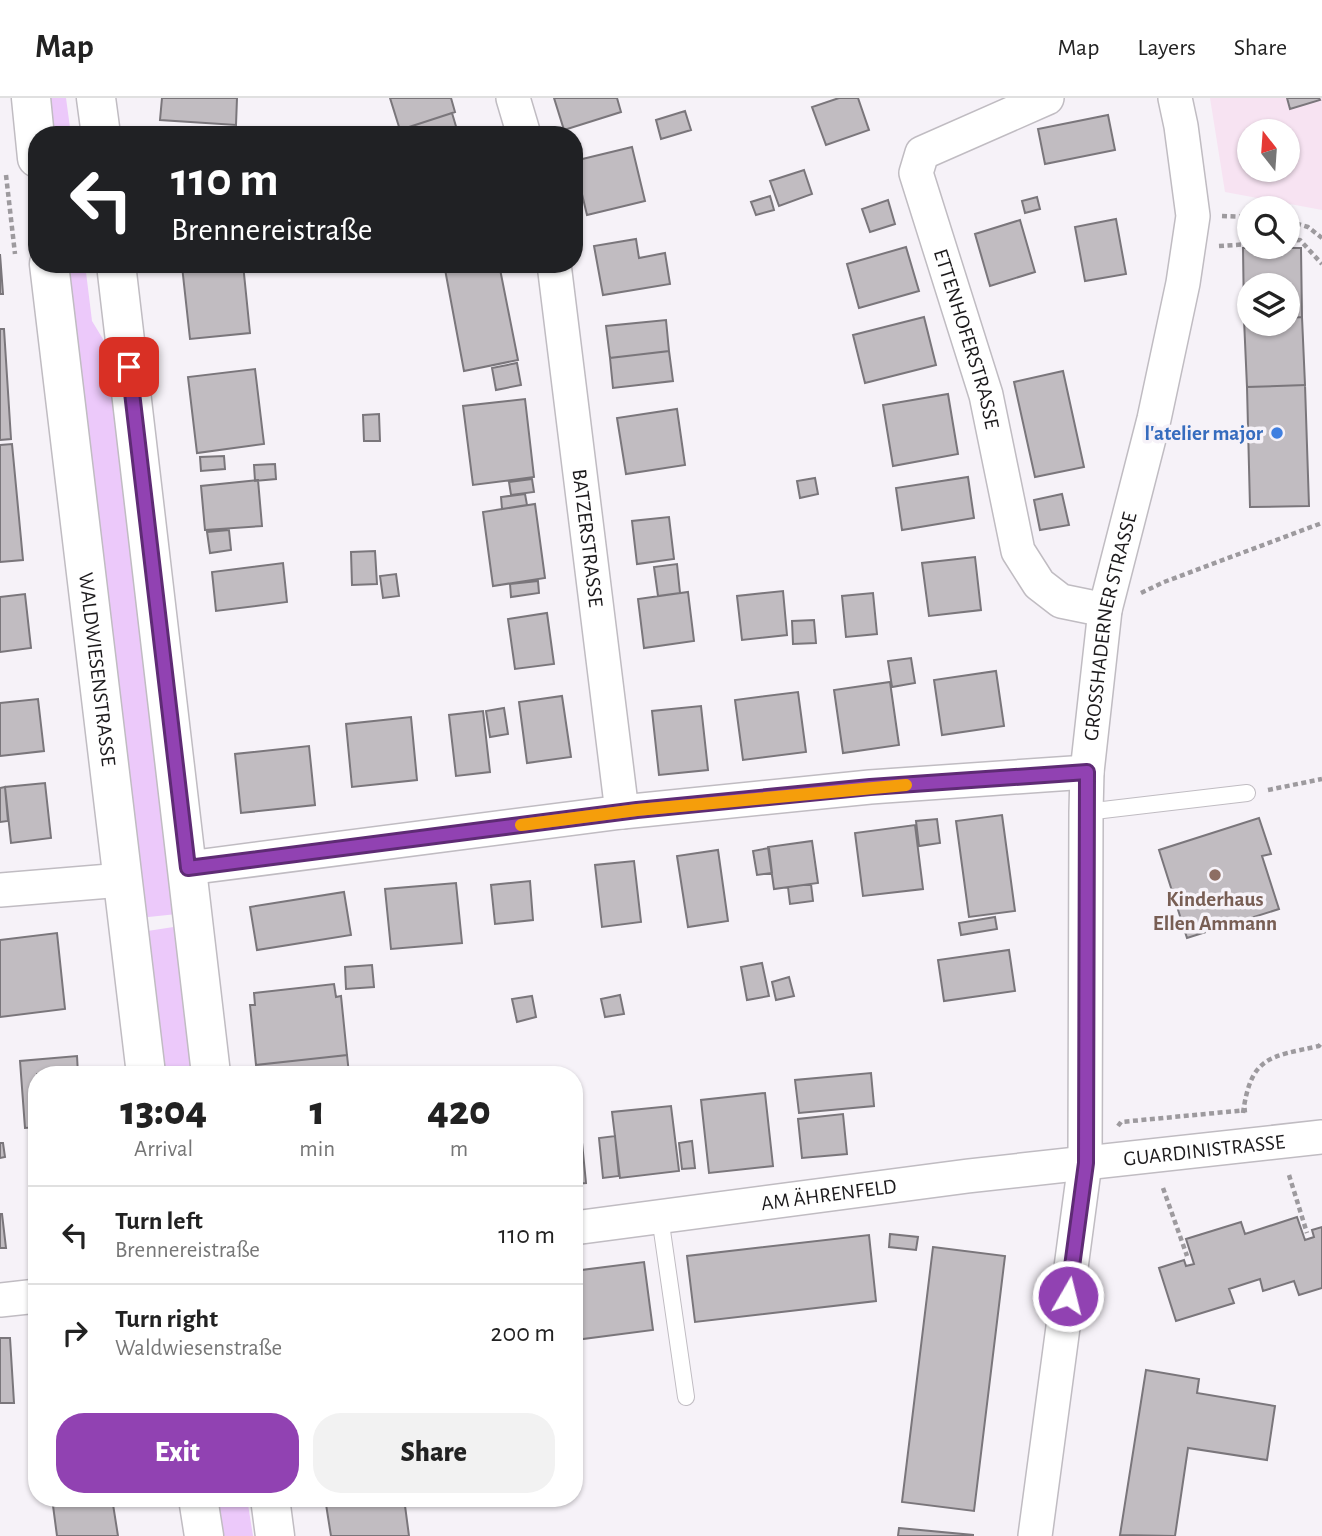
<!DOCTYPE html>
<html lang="en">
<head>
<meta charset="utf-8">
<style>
  :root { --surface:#fff; --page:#f2f2f2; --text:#222; --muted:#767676; --line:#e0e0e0; --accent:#9142b2 }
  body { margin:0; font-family:"Alegreya Sans",sans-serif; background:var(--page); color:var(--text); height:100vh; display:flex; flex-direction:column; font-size:26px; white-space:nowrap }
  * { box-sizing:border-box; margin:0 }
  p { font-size:23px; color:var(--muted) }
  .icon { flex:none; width:38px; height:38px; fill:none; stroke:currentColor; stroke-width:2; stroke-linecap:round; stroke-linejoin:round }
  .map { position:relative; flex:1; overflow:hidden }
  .sheet { position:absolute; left:28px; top:968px; width:555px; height:441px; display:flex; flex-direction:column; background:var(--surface); border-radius:28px; box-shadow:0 2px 5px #0004 }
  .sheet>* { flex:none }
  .banner { position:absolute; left:28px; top:28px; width:555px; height:147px; border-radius:28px; box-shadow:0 2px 5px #0004; background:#202124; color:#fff; overflow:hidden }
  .needle { width:46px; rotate:343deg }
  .tools { position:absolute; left:1237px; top:21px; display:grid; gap:14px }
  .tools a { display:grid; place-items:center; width:63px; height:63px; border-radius:50%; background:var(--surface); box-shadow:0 2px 5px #0004; font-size:35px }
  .pin { position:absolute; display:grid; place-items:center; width:60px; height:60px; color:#fff; margin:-30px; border-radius:14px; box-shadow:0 4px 10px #0006 }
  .me { position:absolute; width:77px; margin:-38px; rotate:8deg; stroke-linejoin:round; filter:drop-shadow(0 0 5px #0008) }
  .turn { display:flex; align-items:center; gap:24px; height:147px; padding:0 28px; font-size:32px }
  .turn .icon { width:91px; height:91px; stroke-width:2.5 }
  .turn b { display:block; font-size:49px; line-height:60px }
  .eta { display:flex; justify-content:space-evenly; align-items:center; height:119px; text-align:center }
  .eta b { font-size:42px; font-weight:800; line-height:49px }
  .action { display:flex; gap:14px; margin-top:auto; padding:14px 28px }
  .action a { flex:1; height:80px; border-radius:28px; background:var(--accent); color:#fff; font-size:28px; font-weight:800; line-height:80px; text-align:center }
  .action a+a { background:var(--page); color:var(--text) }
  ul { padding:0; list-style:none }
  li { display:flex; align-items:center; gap:21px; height:98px; padding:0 28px; border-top:2px solid var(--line) }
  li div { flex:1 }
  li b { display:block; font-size:26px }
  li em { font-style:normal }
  header { display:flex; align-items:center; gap:42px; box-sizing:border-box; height:98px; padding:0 35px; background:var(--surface); border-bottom:2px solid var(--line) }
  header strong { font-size:33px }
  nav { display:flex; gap:38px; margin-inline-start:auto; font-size:24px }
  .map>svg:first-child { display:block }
  .education { fill:#f7e3f2; fill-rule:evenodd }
  .green { fill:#ecc9fa }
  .building { fill:#c1bcc1; stroke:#7a767b; stroke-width:2 }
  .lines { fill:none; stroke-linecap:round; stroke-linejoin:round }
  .lane-casing { stroke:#c0bcc2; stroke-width:18 }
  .street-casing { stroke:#c0bcc2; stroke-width:36 }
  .secondary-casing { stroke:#c0bcc2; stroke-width:41 }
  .path { stroke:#9d9a9e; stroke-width:4.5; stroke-dasharray:5 3.5; stroke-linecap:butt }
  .lane { stroke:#fff; stroke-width:16 }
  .street { stroke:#fff; stroke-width:33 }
  .secondary { stroke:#fff; stroke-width:38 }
  .route-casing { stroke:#5e2b74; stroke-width:18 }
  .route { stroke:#9142b2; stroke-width:12 }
  .slow { stroke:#f59e0b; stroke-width:12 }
  .shop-dot { fill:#3f7fe0; stroke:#f6f2f8; stroke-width:2.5 }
  .education-dot { fill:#8d6e63; stroke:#f6f2f8; stroke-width:2.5 }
  .labels { text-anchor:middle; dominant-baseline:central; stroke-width:7; stroke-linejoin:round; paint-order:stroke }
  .street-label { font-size:21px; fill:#1c1a1c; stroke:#f6f2f8 }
  .shop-label { font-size:21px; font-weight:bold; fill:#366cbe; stroke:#f6f2f8; text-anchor:end }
  .education-label { font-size:21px; font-weight:bold; fill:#785e54; stroke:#f6f2f8 }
</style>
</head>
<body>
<header>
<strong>Map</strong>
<nav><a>Map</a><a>Layers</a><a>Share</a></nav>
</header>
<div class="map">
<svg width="1322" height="1438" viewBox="0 0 1322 1438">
  <rect width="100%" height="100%" fill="#f6f2f8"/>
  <path class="education" d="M1210,0H1322V112L1225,94ZM1250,33H1288V72H1250Z"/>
  <path class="green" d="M43,0H66L71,37H48Z
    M63,166H85L92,223L109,251L177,816L139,820Z
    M180,828L196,976H158L141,834Z
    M210,1400H247L253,1438H216Z"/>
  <path class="building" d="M162,0H237L236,27L160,22Z
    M390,0H451L455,14L400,32Z
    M554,0H617L621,14L564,32Z
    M839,0H858L869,32L826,47L812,9Z
    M1287,0H1319L1320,2L1290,11Z
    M685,13L691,32L661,41L656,22Z
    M452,15L458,35L405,37L403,31Z
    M1108,17L1115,52L1045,66L1038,31Z
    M632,49L645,103L587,117L574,63Z
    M804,72L812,96L779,108L770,83Z
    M770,98L774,112L756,117L751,104Z
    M1037,99L1040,111L1025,115L1022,103Z
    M888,102L895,126L870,134L862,111Z
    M1116,121L1126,176L1085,183L1075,129Z
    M1020,122L1035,174L990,188L975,136Z
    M636,141L639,160L665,155L670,186L603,197L594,148Z
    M906,149L919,193L859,210L847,166Z
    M1243,150H1301L1302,219L1288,220V187H1250V221H1244Z
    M0,156L3,196H0Z
    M201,166H243L250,235L190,241L182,168Z
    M444,166H499L518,262L464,273Z
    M924,219L936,267L865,285L853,237Z
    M1302,219L1305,287L1247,289L1244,221H1250V226H1288V220Z
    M666,222L669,253L610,260L606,228Z
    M0,231H4L11,341L0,342Z
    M669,253L673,283L613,290L610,260Z
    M517,265L521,287L496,292L492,270Z
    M255,271L264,346L197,355L188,279Z
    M1063,273L1084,369L1035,379L1014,284Z
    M1305,287L1309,408L1250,409L1247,289Z
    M948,296L958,356L893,368L883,307Z
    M525,301L534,379L473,387L463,308Z
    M677,311L685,367L626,376L617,320Z
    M379,316L380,343H364L363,317Z
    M12,346L23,462L0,464V347Z
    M224,358L225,371L201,373L200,359Z
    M275,366L276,381L255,383L254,367Z
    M968,379L974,420L902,432L896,390Z
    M815,380L818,396L800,400L797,383Z
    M532,381L534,394L511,397L509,384Z
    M258,382L262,428L205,432L201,388Z
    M525,396L527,407L502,411L501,399Z
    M1062,396L1069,427L1040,432L1034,402Z
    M535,406L545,480L493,488L483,414Z
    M669,419L674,461L637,466L632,423Z
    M229,432L231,452L210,455L207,434Z
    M375,453L377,486L352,487L351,454Z
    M975,459L981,512L929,518L922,465Z
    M283,465L287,504L216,513L212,474Z
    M677,466L680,495L658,498L654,469Z
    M396,476L399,498L383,500L380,478Z
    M538,483L539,495L511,499L510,486Z
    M783,493L787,537L742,542L737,498Z
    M688,494L694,543L644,550L638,501Z
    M873,495L877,536L846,539L842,498Z
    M25,496L31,550L0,554V499Z
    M547,515L554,566L515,571L508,521Z
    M814,522L816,545L793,546L792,523Z
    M911,560L915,585L892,589L888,563Z
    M996,573L1004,628L942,637L934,582Z
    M890,584L899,647L843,655L834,592Z
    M798,594L806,654L743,662L735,602Z
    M562,598L571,659L527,665L519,604Z
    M38,601L44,653L0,658V605Z
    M701,608L708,672L659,677L652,613Z
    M504,610L508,636L490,639L486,613Z
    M483,613L490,674L456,678L449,617Z
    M411,619L417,682L352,689L346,626Z
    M309,648L315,707L241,715L235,656Z
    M45,685L51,740L11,745L5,689Z
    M5,689L8,723L0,724V690Z
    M1002,717L1015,813L969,819L956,723Z
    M1259,720L1271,756L1262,758L1279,811L1187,840L1159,752Z
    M937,721L940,745L919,748L916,723Z
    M915,727L923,791L863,798L855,735Z
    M812,743L818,785L774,791L768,749Z
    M769,750L772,775L757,777L753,753Z
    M718,752L728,823L688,829L677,758Z
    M634,763L641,824L602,829L595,767Z
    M530,783L533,822L495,826L491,787Z
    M456,785L462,845L391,851L385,791Z
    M811,786L813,803L790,806L788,789Z
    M344,794L351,837L257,852L250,809Z
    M995,819L997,831L961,837L959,825Z
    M57,835L65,911L0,919V842Z
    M1009,852L1015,893L944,903L938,862Z
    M762,865L769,898L747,902L741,869Z
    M372,867L374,889L346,891L345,869Z
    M789,879L794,898L776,902L772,884Z
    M334,886L336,899L341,898L347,957L256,967L250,907H255L254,895Z
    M620,897L624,916L605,919L601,901Z
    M532,898L536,919L517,924L512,901Z
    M347,957L349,976H257L256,967Z
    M77,958L78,976H37V1029L25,1030L20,963Z
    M871,975L874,1008L799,1015L795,982Z
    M765,995L773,1068L709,1075L701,1002Z
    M671,1008L679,1073L620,1080L612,1014Z
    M843,1016L847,1056L802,1060L798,1021Z
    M580,1024L586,1085L574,1086V1025Z
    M615,1038L619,1078L603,1080L599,1040Z
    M692,1043L695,1070L682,1071L679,1045Z
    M0,1045H3L5,1059L0,1060Z
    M0,1116H2L6,1150H0Z
    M1297,1119L1305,1142L1314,1139L1312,1132L1322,1129V1190L1299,1197L1294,1183L1263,1193L1260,1181L1229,1191L1234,1205L1176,1223L1159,1170L1184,1162L1186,1168L1194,1166L1186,1141L1241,1124L1245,1136Z
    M890,1136L918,1139L916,1152L889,1149Z
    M869,1137L876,1203L695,1224L687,1158Z
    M933,1149L1005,1158L974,1413L902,1404Z
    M644,1164L653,1232L575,1242L574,1173Z
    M0,1240H10L14,1305H0Z
    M1146,1272L1199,1281L1197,1295L1275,1308L1267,1362L1188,1350L1175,1438L1120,1437Z
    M52,1400H112L118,1438H57Z
    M325,1400H404L409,1438H331Z
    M899,1430L973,1437V1438H898Z"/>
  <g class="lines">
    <defs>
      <path id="lane" d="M1086,714L1247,695
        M660,1119L686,1299"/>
      <g id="street">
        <path d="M513,0L524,37"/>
        <path id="s1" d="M1047,0L922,55L916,75L986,297L1018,453L1039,486L1061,503L1105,512"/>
        <path id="s2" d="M554,166L622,714"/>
        <path d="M188,770L622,714L870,689L1087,674"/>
        <path d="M0,792L122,782"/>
        <path id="s3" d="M574,1130L968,1078L1322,1039"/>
        <path d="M0,1202L37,1198"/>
        <path id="s4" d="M1035,1438L1085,1065L1086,714L1087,674L1105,512L1154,321L1183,185L1193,118L1181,28L1175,0"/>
      </g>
      <g id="secondary">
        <path d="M31,0L37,60"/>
        <path d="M96,0L101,37"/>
        <path id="s5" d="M49,166L146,976"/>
        <path d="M116,166L211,976"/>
        <path d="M198,1400L204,1438"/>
        <path d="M270,1400L275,1438"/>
      </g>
    </defs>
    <use href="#lane" class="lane-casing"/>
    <use href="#street" class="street-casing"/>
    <use href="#secondary" class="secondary-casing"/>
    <path class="path" d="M6,77L15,156
      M1222,118L1250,119
      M1288,123L1308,129L1322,140
      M1288,143L1300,142L1322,166
      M1219,148L1250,146
      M1141,495L1164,484L1322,425
      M1268,692L1322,681
      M1243,1015C1251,958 1269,959 1319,948L1322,944
      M1118,1028L1121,1024L1247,1012
      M1289,1077L1307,1135
      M1163,1090L1187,1158"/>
    <use href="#lane" class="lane"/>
    <use href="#street" class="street"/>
    <use href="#secondary" class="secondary"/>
  </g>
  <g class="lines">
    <defs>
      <path id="route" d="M129,269L188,770L637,712L870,689L1087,674L1086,1065L1068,1198"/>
    </defs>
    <use href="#route" class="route-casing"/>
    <use href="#route" class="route"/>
    <path class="slow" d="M521,727L637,712L906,687"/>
  </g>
  <circle class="shop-dot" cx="1277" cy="335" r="7"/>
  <circle class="education-dot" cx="1215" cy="777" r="7"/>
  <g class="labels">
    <g class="street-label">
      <text stroke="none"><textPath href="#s1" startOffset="331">ETTENHOFERSTRASSE</textPath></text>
      <text stroke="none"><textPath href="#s2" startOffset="276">BATZERSTRASSE</textPath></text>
      <text stroke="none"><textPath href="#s4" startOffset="915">GROSSHADERNER STRASSE</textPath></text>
      <text stroke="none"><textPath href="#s5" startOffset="408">WALDWIESENSTRASSE</textPath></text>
      <text stroke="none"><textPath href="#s3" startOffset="635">GUARDINISTRASSE</textPath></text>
      <text stroke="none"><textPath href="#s3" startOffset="257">AM ÄHRENFELD</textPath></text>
    </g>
    <g class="shop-label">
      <text x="1263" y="335">l'atelier major</text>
    </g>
    <g class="education-label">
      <text x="1215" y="801">Kinderhaus<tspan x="1215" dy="24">Ellen Ammann</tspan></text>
    </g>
  </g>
</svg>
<div class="tools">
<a><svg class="needle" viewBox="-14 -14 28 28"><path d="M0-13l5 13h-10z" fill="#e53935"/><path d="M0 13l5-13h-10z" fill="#767676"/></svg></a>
<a><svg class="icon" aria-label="search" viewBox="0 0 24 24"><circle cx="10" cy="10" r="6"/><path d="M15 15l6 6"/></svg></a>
<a><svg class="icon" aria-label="layers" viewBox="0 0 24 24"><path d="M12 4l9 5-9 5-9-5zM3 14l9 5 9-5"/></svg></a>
</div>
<div class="pin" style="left:129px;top:269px;background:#d93025"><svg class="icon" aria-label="arrive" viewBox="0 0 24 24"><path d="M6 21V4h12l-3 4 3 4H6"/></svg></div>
<svg class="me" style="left:1068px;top:1198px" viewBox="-20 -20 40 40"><circle r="17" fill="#9142b2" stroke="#fff" stroke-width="3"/><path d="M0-11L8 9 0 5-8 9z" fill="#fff"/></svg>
<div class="banner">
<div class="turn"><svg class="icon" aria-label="left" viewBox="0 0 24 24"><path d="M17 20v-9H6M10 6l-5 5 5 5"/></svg><div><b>110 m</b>Brennereistraße</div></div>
</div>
<section class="sheet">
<div class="eta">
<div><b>13:04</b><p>Arrival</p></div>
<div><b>1</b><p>min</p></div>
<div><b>420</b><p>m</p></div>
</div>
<ul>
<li><svg class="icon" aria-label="left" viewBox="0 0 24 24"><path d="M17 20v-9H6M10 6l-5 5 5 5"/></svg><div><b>Turn left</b><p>Brennereistraße</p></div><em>110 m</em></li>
<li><svg class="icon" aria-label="right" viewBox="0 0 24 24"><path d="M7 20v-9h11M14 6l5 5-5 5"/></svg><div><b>Turn right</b><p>Waldwiesenstraße</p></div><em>200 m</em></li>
</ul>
<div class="action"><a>Exit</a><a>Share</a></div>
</section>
</div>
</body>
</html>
